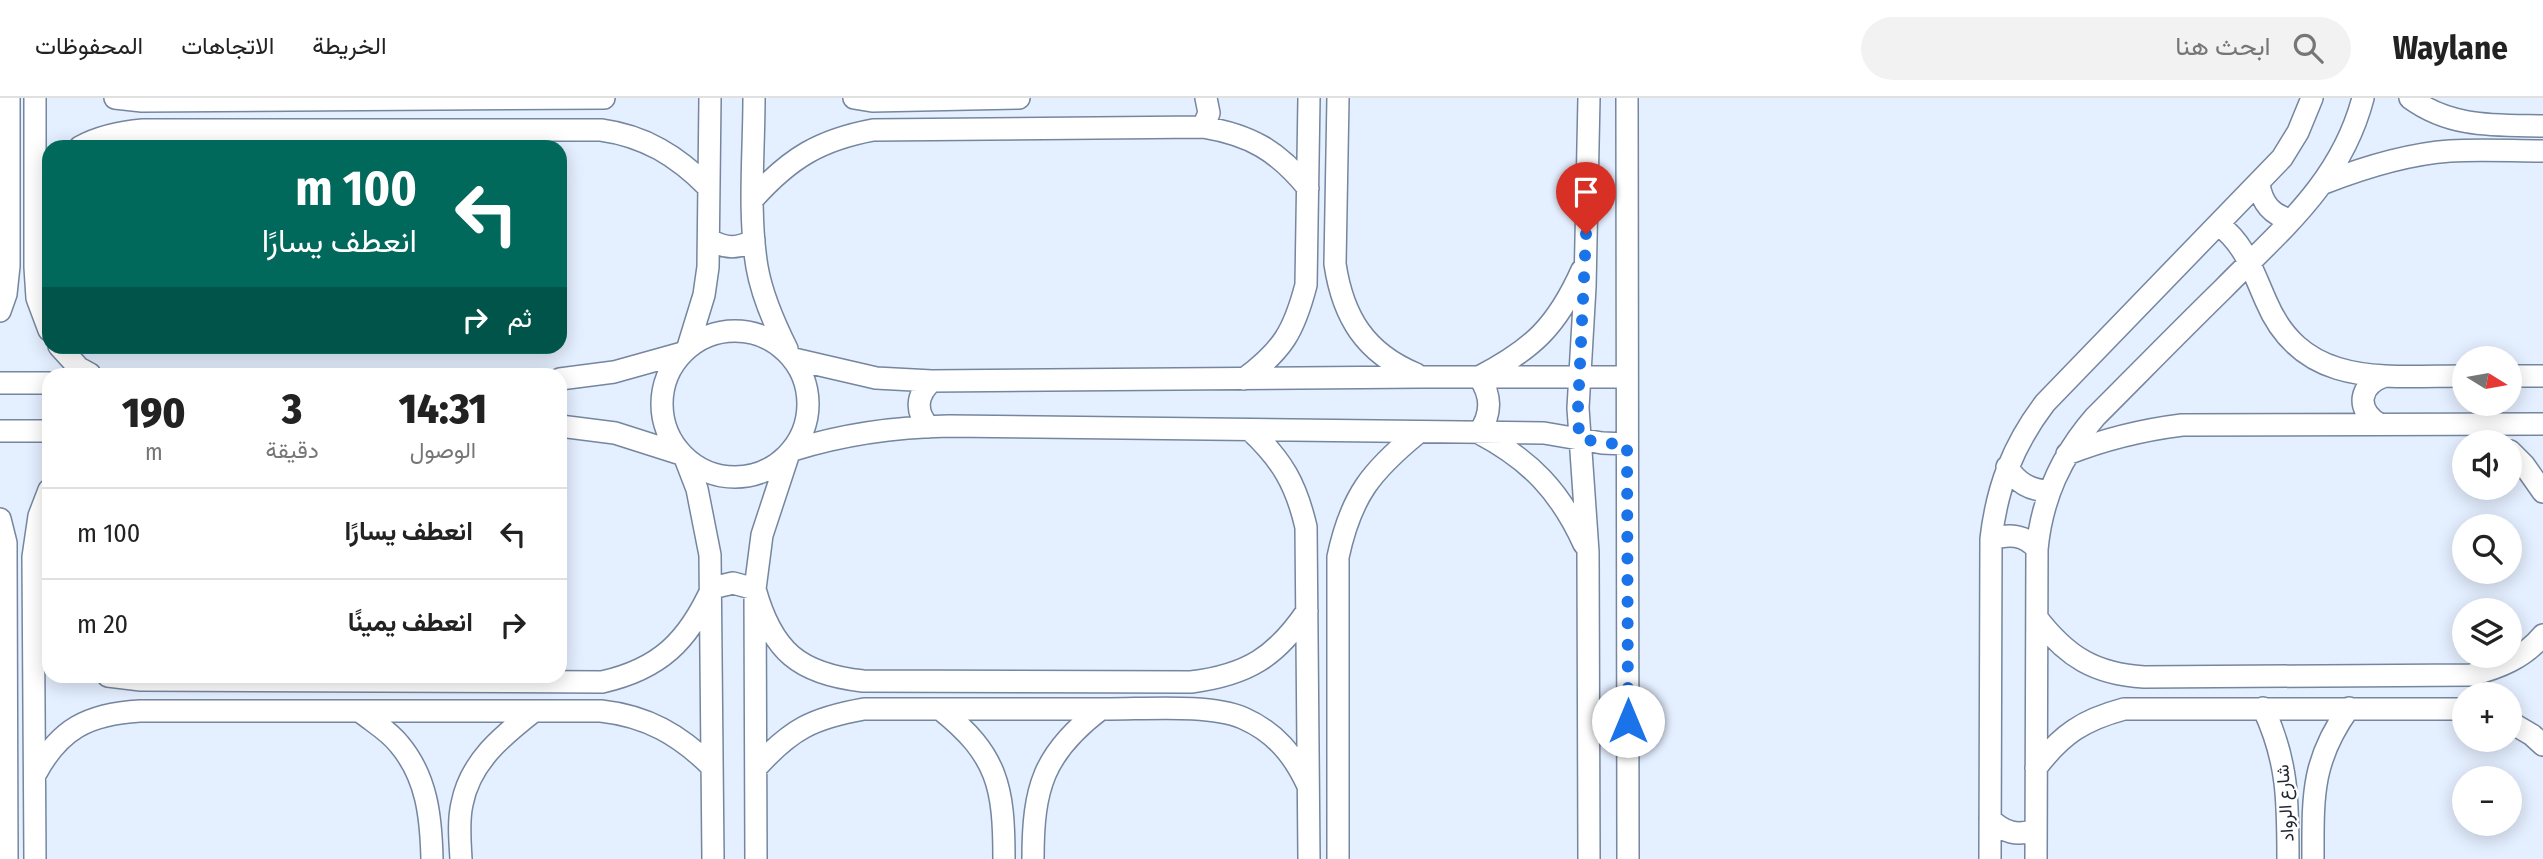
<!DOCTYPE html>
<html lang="ar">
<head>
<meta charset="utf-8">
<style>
  :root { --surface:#fff; --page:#f2f2f2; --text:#222; --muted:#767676; --line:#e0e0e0 }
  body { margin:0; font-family:"Fira Sans Condensed",Vazirmatn,sans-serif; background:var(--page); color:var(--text); direction:rtl; height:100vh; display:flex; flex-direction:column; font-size:26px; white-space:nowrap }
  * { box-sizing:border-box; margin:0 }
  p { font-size:23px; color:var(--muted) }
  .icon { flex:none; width:38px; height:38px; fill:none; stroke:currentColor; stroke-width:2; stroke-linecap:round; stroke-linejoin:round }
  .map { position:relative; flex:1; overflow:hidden; direction:ltr }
  .details { position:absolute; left:42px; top:270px; width:525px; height:315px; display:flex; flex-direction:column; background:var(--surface); border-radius:21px; box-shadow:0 4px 18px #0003; direction:rtl }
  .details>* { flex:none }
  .guide { position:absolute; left:42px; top:42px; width:525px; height:214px; border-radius:21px; box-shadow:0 4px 18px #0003; direction:rtl; background:#00695c; color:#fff; overflow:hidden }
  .needle { width:46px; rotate:101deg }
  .controls { position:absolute; left:2452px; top:248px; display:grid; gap:14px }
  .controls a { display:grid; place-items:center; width:70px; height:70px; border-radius:50%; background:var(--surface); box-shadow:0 4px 18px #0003; font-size:35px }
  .pin { position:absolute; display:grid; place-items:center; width:60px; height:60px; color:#fff; margin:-72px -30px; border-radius:50% 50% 50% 0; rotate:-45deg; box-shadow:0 0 7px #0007 }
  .pin .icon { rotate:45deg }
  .me { position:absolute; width:77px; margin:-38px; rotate:0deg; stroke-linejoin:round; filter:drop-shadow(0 0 5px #0008) }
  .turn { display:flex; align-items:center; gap:24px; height:147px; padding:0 35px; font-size:32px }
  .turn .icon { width:91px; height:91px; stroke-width:2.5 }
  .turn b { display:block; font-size:49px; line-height:60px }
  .then { display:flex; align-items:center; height:66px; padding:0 35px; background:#0003; gap:14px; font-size:26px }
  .eta { display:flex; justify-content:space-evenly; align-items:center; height:119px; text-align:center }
  .eta b { font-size:42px; font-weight:800; line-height:49px }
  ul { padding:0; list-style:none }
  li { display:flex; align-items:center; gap:21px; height:91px; padding:0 35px; border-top:2px solid var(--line) }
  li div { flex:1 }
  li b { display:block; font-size:26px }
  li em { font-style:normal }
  header { display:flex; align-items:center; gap:42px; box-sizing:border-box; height:98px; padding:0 35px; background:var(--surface); border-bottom:2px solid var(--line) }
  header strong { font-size:33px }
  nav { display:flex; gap:38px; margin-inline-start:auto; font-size:24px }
  .search { width:490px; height:63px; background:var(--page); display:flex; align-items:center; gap:18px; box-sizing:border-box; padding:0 24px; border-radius:38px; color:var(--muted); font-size:26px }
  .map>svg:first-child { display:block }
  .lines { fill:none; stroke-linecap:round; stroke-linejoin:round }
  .street-casing { stroke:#75869e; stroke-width:24 }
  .street { stroke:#fff; stroke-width:21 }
  .route { stroke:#1a73e8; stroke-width:12; stroke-dasharray:0 21.6 }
  .labels { text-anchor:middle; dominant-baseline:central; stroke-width:5; stroke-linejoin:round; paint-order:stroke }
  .street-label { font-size:18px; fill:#202731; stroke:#fff }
</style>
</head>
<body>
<header>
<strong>Waylane</strong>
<div class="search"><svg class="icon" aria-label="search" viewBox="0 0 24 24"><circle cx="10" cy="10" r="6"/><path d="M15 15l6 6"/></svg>ابحث هنا</div>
<nav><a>الخريطة</a><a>الاتجاهات</a><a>المحفوظات</a></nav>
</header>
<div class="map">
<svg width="2543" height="761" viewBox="0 0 2543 761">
  <rect width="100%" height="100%" fill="#e4efff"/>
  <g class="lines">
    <defs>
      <path id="street" d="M35,0V169L37,200L49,232
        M115,0L142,3L604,0
        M754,0C754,56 748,114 757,169C762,198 774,225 787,251
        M854,0L872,3L1019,0
        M1338,0L1335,166C1343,219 1365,255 1416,276
        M1589,0L1585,189L1578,310L1588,454L1589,761
        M1627,0L1628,761
        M2410,0C2451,30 2495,27 2543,28
        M1203,29L1209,15L1206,0
        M80,49C100,38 120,34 143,32H601C645,38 677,58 708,89
        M2324,85C2365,69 2407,56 2450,53C2481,51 2512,53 2543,53
        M2259,86C2262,106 2272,117 2291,122
        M754,100C790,60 820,42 873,32L1203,29C1250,37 1277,52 1308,90
        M2219,127C2245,146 2253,174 2266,203C2303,291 2385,278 2464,278
        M710,142C726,151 738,151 754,142
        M1582,172C1557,228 1533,251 1479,279C1492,298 1492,315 1479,335C1530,362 1560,393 1584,446
        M0,213L6,196L9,168V0
        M662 306a73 73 0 1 1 146 0a73 73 0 1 1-146 0Z
        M59,248L79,270L90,276
        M688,249L704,197L708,169L710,0
        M794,261L876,280L932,283L1421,279H1626
        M2510,278H2543
        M560,281L614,274L682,255
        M1244,281C1283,252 1294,233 1306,187L1309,0
        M0,285H49
        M2379,326C2355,311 2359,287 2385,278
        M560,328L615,335L681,356
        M929,329C915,314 916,297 932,283
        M1250,332C1282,362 1296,386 1306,429L1309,761
        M0,333H49
        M793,352C844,336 895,329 949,328L1544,335L1602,345L1627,346
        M2510,353L2524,367L2543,394
        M2067,356C2105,341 2142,332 2182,327L2543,326
        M685,360L697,391L710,457L713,761
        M2007,369C2018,385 2029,392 2049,393
        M0,421L6,445V460L7,761
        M1991,441C2009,436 2024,436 2037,451
        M2037,520C2067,559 2095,576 2144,579L2471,577C2499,570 2524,560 2543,537
        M108,578L141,582L602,584C660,571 688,543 712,490L733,485L755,491C772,553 799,576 863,583L1191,584C1247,577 1276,559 1307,513
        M2263,610C2288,662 2288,704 2288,761
        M940,611C998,657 1004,689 1004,761
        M361,614C373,624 389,633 399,646C427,679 431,719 432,761
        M2510,624L2532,637L2543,647
        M756,670C791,631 813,620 864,611C946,611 1028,611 1110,611C1148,611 1210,606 1243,620C1275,634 1294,657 1308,688
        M2036,670C2062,636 2083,622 2124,611H2464
        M35,677C59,631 88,616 140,613H601C647,618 680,637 712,669
        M1990,721C2004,735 2017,738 2036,732
        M35,761L33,459L39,418L49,392
        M461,761C460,743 458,723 462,706C470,664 502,638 534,613
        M756,761L755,491L762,437L788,358
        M1033,761C1033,690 1043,655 1101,611
        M1338,761V459C1351,398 1371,373 1419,334
        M1990,761L1991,441C1997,389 2013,347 2045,305L2282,60L2298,34L2312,0
        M2036,761L2037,451C2042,400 2061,358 2095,319C2138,276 2180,233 2223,191C2282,131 2341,84 2363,0
        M2313,761C2313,699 2311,663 2349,610"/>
    </defs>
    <use href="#street" class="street-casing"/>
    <use href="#street" class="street"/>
  </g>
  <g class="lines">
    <path class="route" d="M1586,136L1578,310L1579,340L1602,345L1627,346L1628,623"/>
  </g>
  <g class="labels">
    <g class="street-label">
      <text transform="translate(2285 705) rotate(-94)">شارع الرواد</text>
    </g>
  </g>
</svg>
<div class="controls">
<a><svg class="needle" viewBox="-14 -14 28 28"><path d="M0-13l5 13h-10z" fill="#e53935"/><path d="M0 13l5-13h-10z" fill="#767676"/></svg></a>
<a><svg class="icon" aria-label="sound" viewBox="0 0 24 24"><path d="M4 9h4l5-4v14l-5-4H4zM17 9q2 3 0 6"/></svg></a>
<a><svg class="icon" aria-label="search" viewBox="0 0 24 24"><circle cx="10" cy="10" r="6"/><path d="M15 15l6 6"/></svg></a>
<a><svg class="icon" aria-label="layers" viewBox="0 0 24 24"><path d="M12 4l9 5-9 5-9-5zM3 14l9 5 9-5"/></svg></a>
<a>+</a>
<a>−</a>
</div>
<div class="pin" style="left:1586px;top:136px;background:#d93025"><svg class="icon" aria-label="arrive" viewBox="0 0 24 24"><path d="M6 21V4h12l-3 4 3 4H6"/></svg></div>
<svg class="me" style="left:1628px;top:623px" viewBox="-20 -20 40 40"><circle r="19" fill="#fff"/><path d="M0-13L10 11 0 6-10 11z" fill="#1a73e8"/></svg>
<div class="guide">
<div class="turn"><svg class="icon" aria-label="left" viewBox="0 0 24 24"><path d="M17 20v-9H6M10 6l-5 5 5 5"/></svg><div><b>100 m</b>انعطف يسارًا</div></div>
<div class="then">ثم<svg class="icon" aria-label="right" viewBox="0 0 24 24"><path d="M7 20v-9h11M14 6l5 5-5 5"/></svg></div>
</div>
<section class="details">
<div class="eta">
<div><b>14:31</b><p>الوصول</p></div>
<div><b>3</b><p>دقيقة</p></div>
<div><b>190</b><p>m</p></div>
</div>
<ul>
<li><svg class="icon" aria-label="left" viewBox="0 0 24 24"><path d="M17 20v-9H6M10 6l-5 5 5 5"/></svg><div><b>انعطف يسارًا</b></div><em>100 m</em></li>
<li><svg class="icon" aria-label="right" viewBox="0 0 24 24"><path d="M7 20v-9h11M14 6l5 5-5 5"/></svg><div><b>انعطف يمينًا</b></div><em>20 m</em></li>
</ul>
</section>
</div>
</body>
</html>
